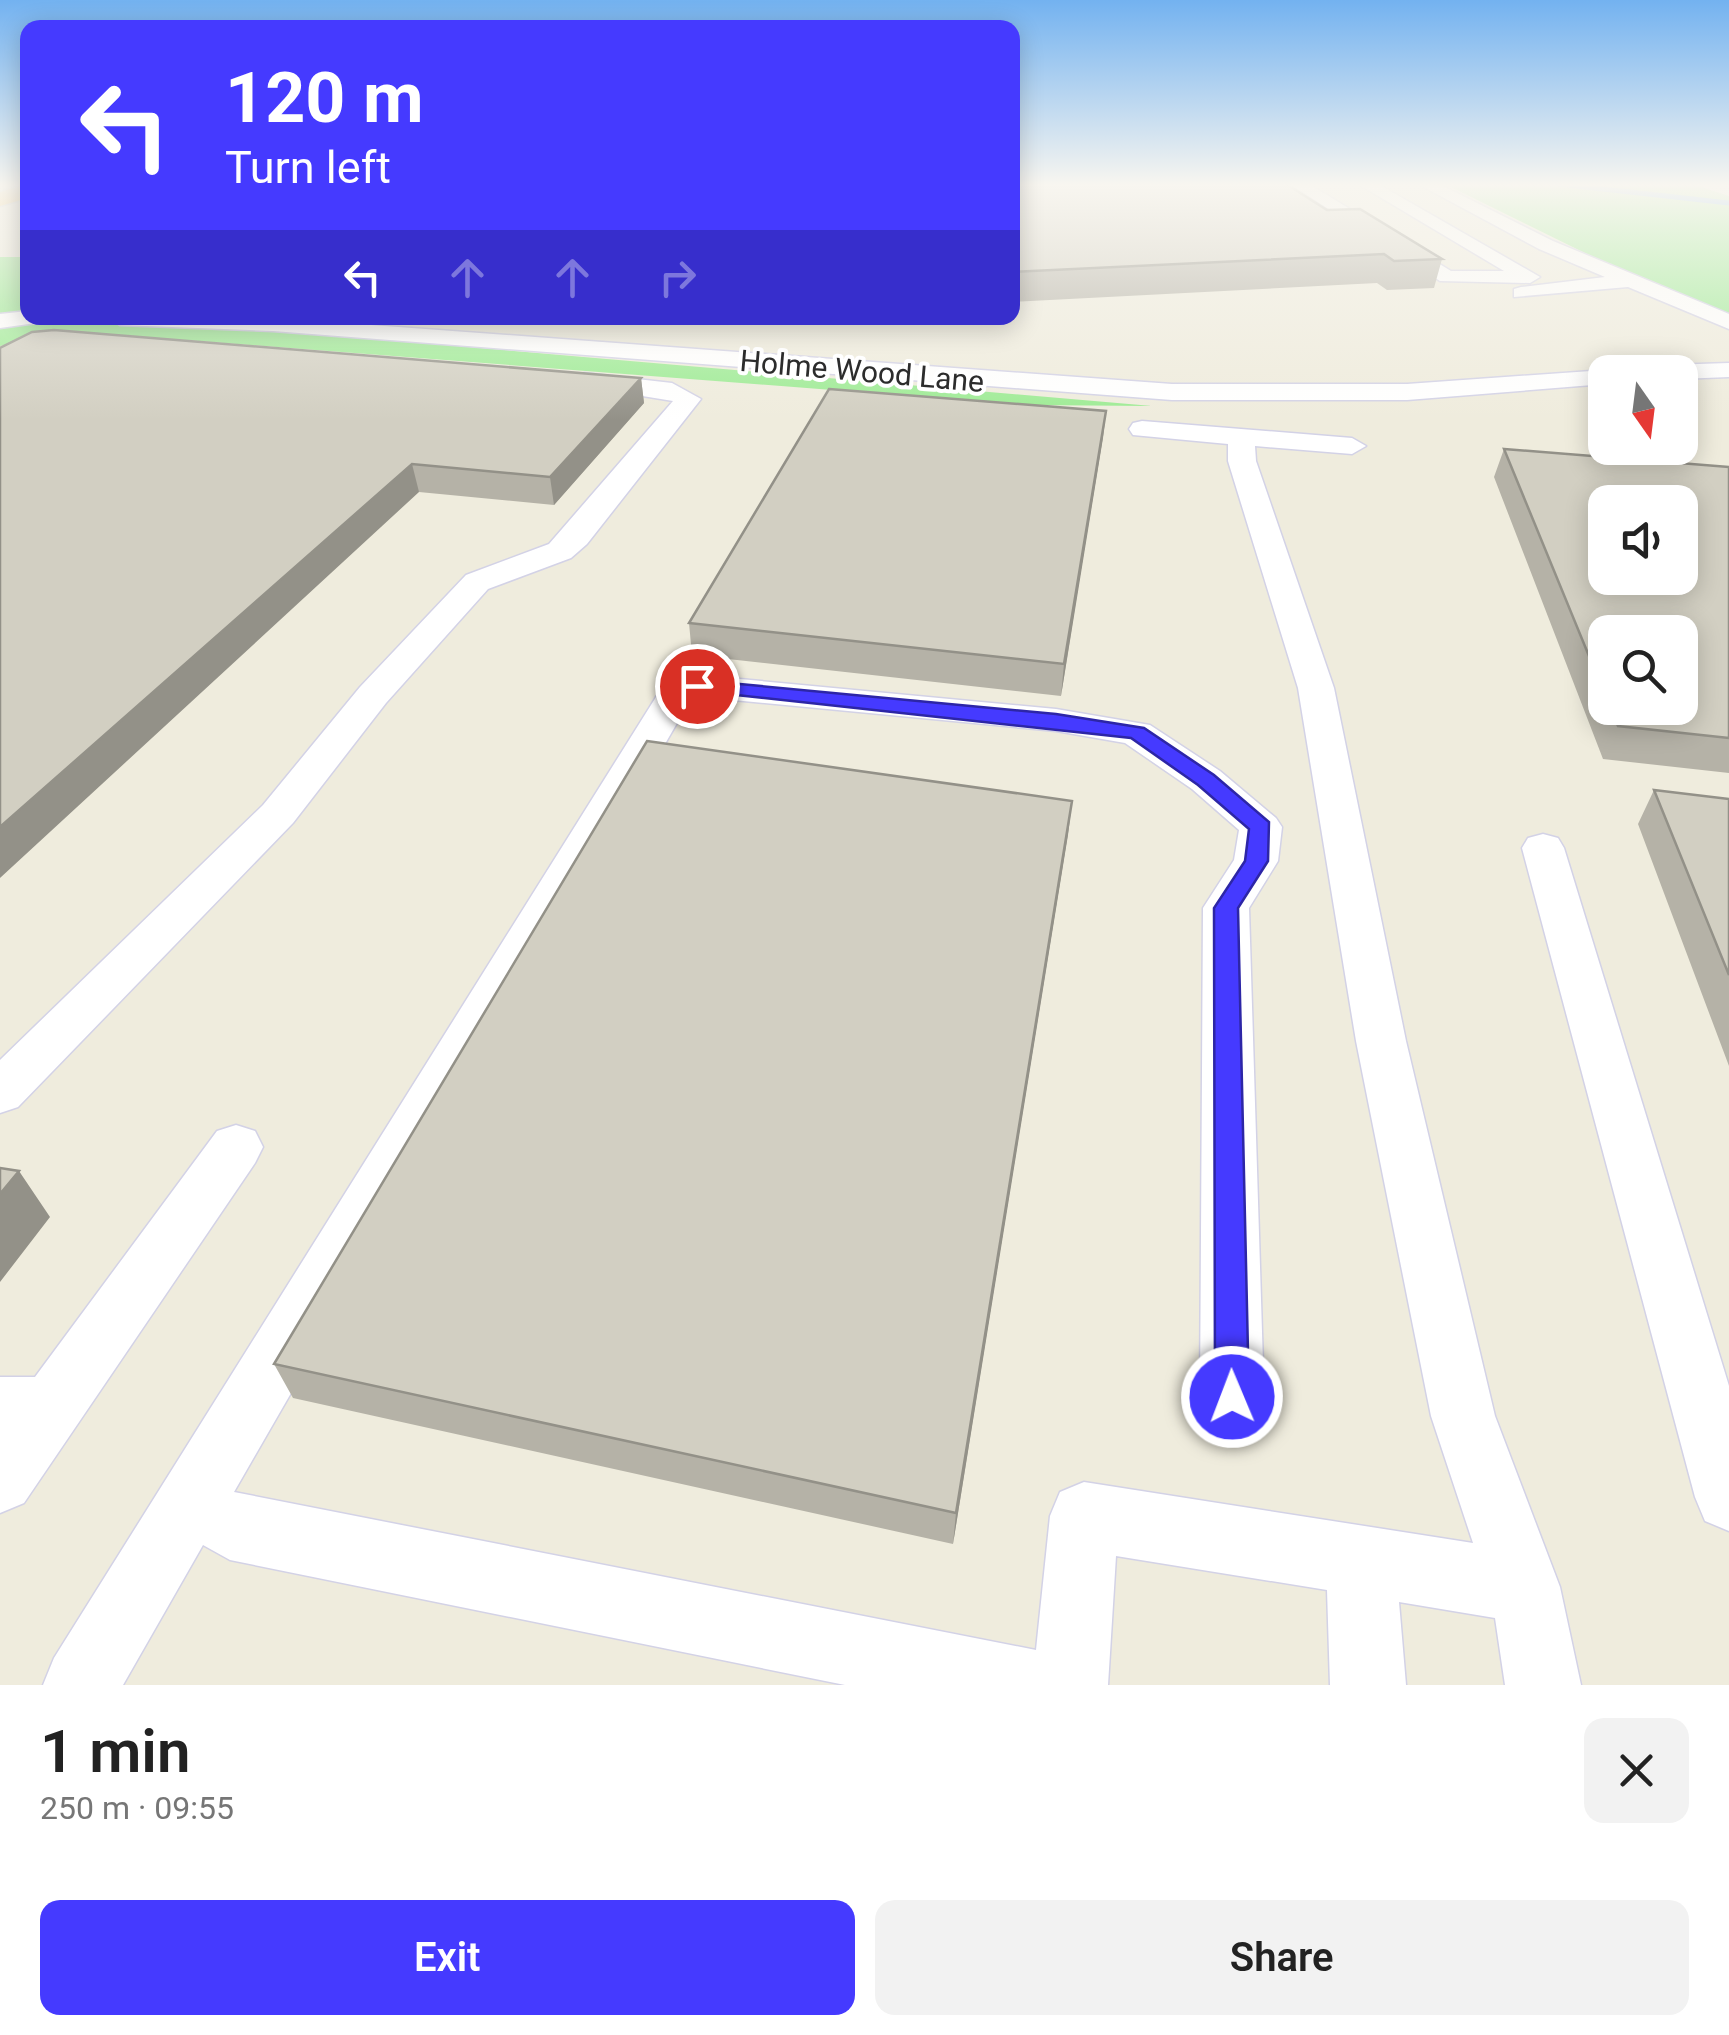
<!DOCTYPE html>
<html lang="en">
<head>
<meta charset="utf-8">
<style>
  :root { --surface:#fff; --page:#f2f2f2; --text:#222; --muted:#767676; --accent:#453aff }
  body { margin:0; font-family:Roboto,sans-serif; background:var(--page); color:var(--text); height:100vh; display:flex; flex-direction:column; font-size:38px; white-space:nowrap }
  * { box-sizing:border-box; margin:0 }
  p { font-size:32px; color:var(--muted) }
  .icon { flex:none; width:55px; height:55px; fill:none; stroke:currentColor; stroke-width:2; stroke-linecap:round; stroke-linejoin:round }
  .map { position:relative; height:1685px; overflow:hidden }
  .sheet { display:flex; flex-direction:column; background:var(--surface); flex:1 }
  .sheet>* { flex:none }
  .banner { position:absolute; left:20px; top:20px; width:1000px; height:305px; border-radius:20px; box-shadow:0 5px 25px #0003; background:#453aff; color:#fff; overflow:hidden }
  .needle { width:65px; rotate:166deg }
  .buttons { position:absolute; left:1588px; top:355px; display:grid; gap:20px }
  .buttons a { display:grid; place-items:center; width:110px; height:110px; border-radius:20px; background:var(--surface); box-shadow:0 5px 25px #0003; font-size:50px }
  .pin { position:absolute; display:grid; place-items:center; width:85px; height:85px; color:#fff; margin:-42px; border:5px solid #fff; border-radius:50%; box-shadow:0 2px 10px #0007 }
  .me { position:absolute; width:110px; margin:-55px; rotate:359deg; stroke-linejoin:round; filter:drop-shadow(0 0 8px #0008) }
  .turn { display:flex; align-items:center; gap:35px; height:210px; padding:0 40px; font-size:45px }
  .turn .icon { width:130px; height:130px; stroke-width:2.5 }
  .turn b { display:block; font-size:70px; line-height:85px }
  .lanes { display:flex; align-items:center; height:95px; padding:0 40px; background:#0003; justify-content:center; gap:50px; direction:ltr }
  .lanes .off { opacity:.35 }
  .round { display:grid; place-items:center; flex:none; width:105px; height:105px; border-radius:20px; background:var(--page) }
  .overview { display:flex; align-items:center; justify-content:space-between; height:170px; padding:0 40px }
  h1 { font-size:60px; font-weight:600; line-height:75px }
  .primary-button { display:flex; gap:20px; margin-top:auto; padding:20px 40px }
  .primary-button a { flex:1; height:115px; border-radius:20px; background:var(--accent); color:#fff; font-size:40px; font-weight:600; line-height:115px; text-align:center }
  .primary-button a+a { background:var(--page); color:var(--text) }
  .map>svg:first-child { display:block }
  .green { fill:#9deb94 }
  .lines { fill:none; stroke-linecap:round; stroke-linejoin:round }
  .stream { stroke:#65b0fc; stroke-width:5 }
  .minor-casing { stroke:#d3d2e6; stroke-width:3 }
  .highway-casing { stroke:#d1d1d1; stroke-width:3 }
  .minor { fill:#fff; fill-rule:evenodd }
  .highway { fill:#ffc858; fill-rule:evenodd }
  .wall { fill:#b5b2a7; fill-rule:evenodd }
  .shaded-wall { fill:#939188 }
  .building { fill:#d2cfc2; stroke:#939188; stroke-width:2.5; fill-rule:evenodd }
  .route { fill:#453aff; stroke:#2d26a6; stroke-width:2.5 }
  .labels { text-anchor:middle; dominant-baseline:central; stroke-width:8; stroke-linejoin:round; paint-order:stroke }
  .far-street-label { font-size:30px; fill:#2c2c2c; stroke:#fff }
</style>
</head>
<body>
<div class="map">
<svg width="1729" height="1685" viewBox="0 0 1729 1685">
  <rect width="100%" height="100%" fill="#efecdd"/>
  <path class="green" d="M1445,184H1692L1729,196V314L1591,256Z
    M0,257H27V311L0,316Z
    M42,319L272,330L1152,406L1025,405L186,340L44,337L0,346V327Z"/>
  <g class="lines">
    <path class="stream" d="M1558,184L1729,203"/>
    <defs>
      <path id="minor" d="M1290,184H1309L1451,271H1504L1358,184H1378L1540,277L1530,283L1440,281Z
        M1418,184H1439L1553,241L1729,314V329L1628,287L1514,297V289L1521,287L1605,277L1539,249Z
        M28,311V318H39L36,323L0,328V314Z
        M109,318H276L1172,384H1407L1605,370L1614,372H1605V384L1407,400H1172L273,331L120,325Z
        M1729,363V377L1680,379V372H1656L1668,365Z
        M584,373L672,383L701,399L587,544L571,558L488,589L386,703L293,823L18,1107L0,1113V1060L263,805L360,687L466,575L549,544L673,401L575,385L572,380Z
        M1142,421L1352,438L1366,446L1352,454L1255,446L1256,461L1334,688L1406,1041L1495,1416L1560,1587L1581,1685H1505L1495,1618L1399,1602L1406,1685H1330L1327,1590L1116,1556L1108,1685H845L230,1560L203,1545L123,1685H43L54,1658L656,697L661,689L697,675L1056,709L1150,725L1220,771L1276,818L1282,827L1278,861L1249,908L1264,1397L1255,1419L1232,1428L1209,1419L1200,1397L1203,908L1234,860L1239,830L1192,789L1125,743L1056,731L702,697L688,704L234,1492L1036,1650L1050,1516L1060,1492L1084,1482L1473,1543L1431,1416L1356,1041L1298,688L1228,461V444L1133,435L1129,429L1133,423Z
        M1543,834L1558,838L1564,848L1729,1386V1531L1705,1521L1695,1497L1522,848L1528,838Z
        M236,1125L255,1131L263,1147L255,1163L24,1503L0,1513V1377H35L217,1131Z"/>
      <path id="highway" d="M28,184V198L0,206V192Z"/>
    </defs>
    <use href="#minor" class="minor-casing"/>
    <use href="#highway" class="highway-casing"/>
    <use href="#minor" class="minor"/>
    <use href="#highway" class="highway"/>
  </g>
  <path class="wall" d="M1012,184L1327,210L1442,259L1434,288L1387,290L1377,283L1012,302Z
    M615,318H701L616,322Z
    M0,348L641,378L644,403L554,505L419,492Z
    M1106,411L1061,696L692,655L689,623Z
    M1504,449L1729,467V773L1603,759L1494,477ZM1605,632L1680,708H1605Z
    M1654,790L1729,799V1066L1638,824Z
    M1072,801L953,1544L293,1398L274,1364Z"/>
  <path class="shaded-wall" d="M641,378L644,403L554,505L550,477Z
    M1106,411L1103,438L1061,696L1064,664Z
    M412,464L419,492L0,878V827Z
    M1072,801L1068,835L953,1544L956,1513Z
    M19,1171L50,1217L0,1282V1194Z"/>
  <path class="building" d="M1012,184H1286L1327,210L1360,209L1442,259L1394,261L1384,254L1012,272Z
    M54,330L641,378L550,477L412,464L0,827V348L32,332Z
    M829,389L1106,411L1064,664L689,623Z
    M1504,449L1729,467V738L1618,726L1610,708H1680V632H1605V695ZM1605,502H1680V578H1605Z
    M647,741L1072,801L956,1513L274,1364Z
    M1654,790L1729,799V975Z
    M0,1168L19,1171L0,1194Z"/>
  <linearGradient id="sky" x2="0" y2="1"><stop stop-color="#73b2f0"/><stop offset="0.44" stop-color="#f8f6f0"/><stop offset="1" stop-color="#f8f6f0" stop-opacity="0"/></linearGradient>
  <rect width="1729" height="420" fill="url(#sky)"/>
  <path class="route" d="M697,680L1056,714L1144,728L1214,775L1269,822L1268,861L1238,908L1249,1397L1244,1409L1232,1414L1220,1409L1215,1397L1214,908L1245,861L1249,829L1198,785L1131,738L690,690L688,686Z"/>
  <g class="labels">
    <g class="far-street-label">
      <text transform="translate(862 371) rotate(5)">Holme Wood Lane</text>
    </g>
  </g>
</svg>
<div class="buttons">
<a><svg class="needle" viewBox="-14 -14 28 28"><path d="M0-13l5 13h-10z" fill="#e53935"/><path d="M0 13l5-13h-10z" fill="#767676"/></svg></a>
<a><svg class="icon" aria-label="sound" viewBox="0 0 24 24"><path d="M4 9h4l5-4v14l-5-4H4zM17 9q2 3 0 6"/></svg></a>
<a><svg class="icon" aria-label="search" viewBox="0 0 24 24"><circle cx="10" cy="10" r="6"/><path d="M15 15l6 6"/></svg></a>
</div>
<div class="pin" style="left:697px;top:686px;background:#d93025"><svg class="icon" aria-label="arrive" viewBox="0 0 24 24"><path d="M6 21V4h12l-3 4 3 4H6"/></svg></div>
<svg class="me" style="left:1232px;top:1397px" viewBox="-20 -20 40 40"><circle r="17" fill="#453aff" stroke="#fff" stroke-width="3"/><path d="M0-11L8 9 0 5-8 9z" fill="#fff"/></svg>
<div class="banner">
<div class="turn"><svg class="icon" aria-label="left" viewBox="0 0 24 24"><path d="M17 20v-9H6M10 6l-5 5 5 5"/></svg><div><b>120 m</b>Turn left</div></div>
<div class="lanes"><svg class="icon" aria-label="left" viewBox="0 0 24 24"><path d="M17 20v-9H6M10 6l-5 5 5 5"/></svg><svg class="icon off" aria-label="ahead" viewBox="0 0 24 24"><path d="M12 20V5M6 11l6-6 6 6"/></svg><svg class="icon off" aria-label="ahead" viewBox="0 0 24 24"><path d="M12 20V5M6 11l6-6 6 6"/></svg><svg class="icon off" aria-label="right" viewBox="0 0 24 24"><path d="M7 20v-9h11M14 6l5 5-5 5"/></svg></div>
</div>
</div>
<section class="sheet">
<div class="overview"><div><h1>1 min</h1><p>250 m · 09:55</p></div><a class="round"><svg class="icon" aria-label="close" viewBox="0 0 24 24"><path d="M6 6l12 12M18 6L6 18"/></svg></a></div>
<div class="primary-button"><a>Exit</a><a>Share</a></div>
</section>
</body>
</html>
